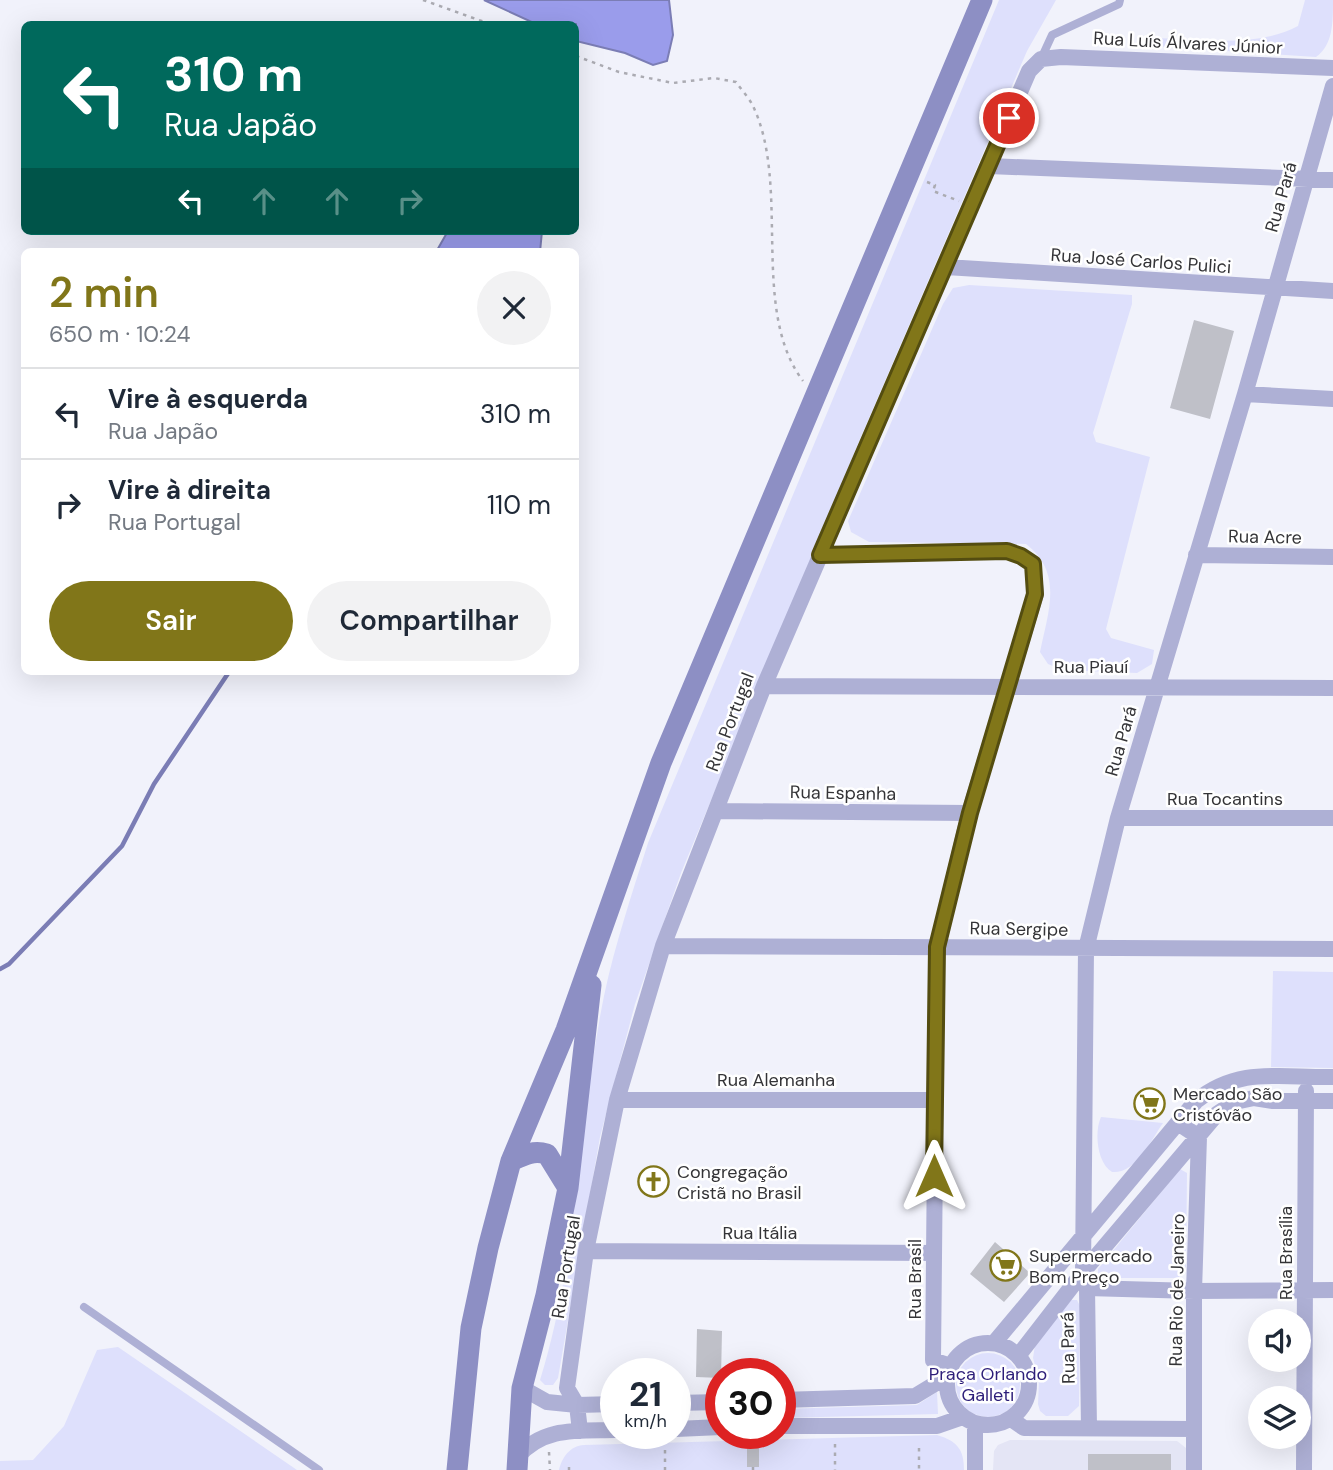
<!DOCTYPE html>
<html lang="pt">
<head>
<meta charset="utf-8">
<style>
  :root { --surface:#fff; --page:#f2f2f3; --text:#1f2937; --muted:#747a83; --line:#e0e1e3; --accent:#817619 }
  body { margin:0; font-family:"DM Sans",sans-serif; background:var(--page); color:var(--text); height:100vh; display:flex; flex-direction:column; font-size:26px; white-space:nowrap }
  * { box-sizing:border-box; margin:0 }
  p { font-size:23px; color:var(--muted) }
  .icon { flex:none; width:38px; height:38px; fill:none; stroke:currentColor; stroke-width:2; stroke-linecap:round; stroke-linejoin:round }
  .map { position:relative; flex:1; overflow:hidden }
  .side { position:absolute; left:21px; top:248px; width:558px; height:427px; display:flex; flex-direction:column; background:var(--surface); border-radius:10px; box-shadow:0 7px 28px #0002 }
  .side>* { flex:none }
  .guide { position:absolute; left:21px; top:21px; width:558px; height:214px; border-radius:10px; box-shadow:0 7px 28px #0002; background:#00695c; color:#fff; overflow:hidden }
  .fabs { position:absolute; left:1248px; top:1309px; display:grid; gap:14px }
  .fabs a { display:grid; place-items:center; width:63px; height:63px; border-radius:50%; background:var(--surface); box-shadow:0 7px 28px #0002; font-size:35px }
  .speed { position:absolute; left:600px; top:1358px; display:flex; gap:14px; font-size:35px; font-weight:700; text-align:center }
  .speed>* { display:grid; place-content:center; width:91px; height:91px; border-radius:50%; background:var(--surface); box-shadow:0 7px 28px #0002; line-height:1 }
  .speed small { font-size:18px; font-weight:400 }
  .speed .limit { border:10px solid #d22; background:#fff; color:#111 }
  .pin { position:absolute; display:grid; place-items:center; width:60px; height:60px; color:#fff; margin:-30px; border:4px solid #fff; border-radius:50%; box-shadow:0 2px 7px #0007 }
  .me { position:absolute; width:77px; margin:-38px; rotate:0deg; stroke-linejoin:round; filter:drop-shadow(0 0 5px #0008) }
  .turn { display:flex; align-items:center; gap:24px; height:147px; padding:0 28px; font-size:32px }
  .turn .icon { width:91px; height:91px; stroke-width:2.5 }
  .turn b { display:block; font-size:49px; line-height:60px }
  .lanes { display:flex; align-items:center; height:66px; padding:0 28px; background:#0003; justify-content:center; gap:35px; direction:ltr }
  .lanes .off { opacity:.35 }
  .round { display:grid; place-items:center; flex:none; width:74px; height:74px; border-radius:37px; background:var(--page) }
  .summary { display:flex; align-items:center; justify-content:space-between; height:119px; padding:0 28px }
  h1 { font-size:42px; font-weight:600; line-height:52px; color:var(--accent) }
  .cta { display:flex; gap:14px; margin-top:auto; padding:14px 28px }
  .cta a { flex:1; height:80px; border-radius:42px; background:var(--accent); color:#fff; font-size:28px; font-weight:600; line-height:80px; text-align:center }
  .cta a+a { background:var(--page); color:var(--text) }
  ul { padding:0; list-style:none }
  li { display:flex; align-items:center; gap:21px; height:91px; padding:0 28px; border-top:2px solid var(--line) }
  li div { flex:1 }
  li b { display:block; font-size:26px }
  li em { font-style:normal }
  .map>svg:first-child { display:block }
  .built { fill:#e4e5f5 }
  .green { fill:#dee0fc }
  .water { fill:#9a9ceb; stroke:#7b7db5; stroke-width:2 }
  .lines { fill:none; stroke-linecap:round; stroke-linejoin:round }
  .stream { stroke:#7b7db5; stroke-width:4.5 }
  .building { fill:#bfc0c8 }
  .path { stroke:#ababb2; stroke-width:2.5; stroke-dasharray:3.5 5; stroke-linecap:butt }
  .service { stroke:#aeb0d5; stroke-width:8 }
  .minor { stroke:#aeb0d5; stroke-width:16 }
  .secondary { stroke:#8d8fc4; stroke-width:21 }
  .route-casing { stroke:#544d10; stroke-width:18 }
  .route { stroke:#817619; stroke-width:12 }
  .labels { text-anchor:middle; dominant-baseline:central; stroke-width:5; stroke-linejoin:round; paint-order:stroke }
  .street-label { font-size:18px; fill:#343437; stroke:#fff }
  .poi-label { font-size:18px; fill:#343437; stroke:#fff; text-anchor:start }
  .park-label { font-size:18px; fill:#2d1e79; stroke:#fff }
</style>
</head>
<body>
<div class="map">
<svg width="1333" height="1470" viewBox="0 0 1333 1470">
  <rect width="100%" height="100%" fill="#f1f2fb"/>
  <path class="built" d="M1010,1440L1177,1441L1186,1448V1470H993L994,1451L998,1445Z"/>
  <path class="green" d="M999,0H1056L1027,51L860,439L681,873L635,1004L600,1137L558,1378L553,1385H545L540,1380C579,1255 578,1123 604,996C615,944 632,894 648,843Z
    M1305,0H1333C1333,23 1333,45 1316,57L1152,46L1153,38C1198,39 1257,48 1298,26Z
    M969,285L1132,295V304L1093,433L1096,442L1150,457L1106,629L1111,638L1154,650L1152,664L1137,673L1063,670L1048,664L1040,652C1048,612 1064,573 1026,544L869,542L851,532L848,521L943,304L953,288Z
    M1273,971L1333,972V1068L1271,1067Z
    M1101,1117L1163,1123C1151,1140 1136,1174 1112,1172C1097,1163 1094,1132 1101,1117Z
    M1180,1169L1187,1173L1186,1273L1177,1278H1105L1098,1275V1269Z
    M1071,1300H1077L1080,1306L1079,1406L1068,1416H1046L1040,1411L1038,1404L1039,1380L1033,1358L1035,1345Z
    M118,1347L297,1470H0V1461L33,1460L64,1426L97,1350Z
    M956 1385a32 32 0 1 1 64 0a32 32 0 1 1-64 0Z
    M937,1392L938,1414L781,1418L780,1409L917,1405Z
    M937,1435C957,1441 964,1449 964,1470H559C562,1457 570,1446 584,1445Z"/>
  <path class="water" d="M484,0H669L673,35L667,61L653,65L625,53L576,41V24H536Z
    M448,231H542L540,252H436Z"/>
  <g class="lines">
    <path class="stream" d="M0,969L9,964L122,846L154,784L229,672"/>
  </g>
  <path class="building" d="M1194,320L1234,331L1210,419L1170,408Z
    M995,1242L1030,1273L1004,1302L970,1274Z
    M697,1329L722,1331L721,1378L696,1377Z
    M747,1446L759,1447V1467H747Z
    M1088,1454H1171V1470H1088Z"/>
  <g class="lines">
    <path class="path" d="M423,0L490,24
      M576,56L619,72L673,83L714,78L736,82C741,89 748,97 752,104C792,184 749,309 803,381
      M927,182L935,185L933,191L959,201
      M835,1444V1470
      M919,1448V1470
      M665,1450V1470
      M549,1452L550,1470
      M569,1467V1470
      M753,1467V1470"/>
    <path class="service" d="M1041,59L1052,35L1119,4L1120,0
      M84,1307L319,1470"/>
    <path class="minor" d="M989,166L1333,180
      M946,267L1333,291
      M1245,394L1333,399
      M820,555L1007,551L1021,556L1033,564L1036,594L969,813L937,947L933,1360L951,1366
      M1196,555L1333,557
      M764,686L1333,688
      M716,811L969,813
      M1118,818H1333
      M663,946L1333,949
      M617,1100H935
      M1178,1123L1199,1137L1194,1291V1470
      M586,1251L934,1253
      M1087,1288L1194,1291L1333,1290
      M947 1384a41 41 0 1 1 82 0a41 41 0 1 1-82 0Z
      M994,1343L1196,1101C1239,1066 1281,1078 1333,1077
      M1018,1356L1083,1272L1217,1114L1235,1102L1254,1098L1273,1101H1333
      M522,1388L547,1402L577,1405L616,1404
      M780,1400L915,1396L948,1376
      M676,1403L721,1402
      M1011,1419L1024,1428L1194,1429
      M780,1426H937L963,1417
      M1089,1428L1087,1288L1083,1272L1086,949L1118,818L1245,394L1333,86
      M676,1429L721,1427
      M580,1431L577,1405L567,1388L586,1251L617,1100L663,946L764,686L1029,71L1041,59L1061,57L1333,68
      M517,1457C544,1426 578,1431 616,1430
      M975,1470V1424
      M1304,1470L1306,1091"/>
    <path class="secondary" d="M511,1161C524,1155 533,1150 547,1154L568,1188
      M457,1470L471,1328L488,1248L511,1161L566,1030L661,763L982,0
      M517,1470L522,1388L546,1295L568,1188L591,985"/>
  </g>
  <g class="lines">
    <defs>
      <path id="route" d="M934,1176L937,947L970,813L1035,594L1033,564L1021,556L1007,551L820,555L1009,118"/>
    </defs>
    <use href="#route" class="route-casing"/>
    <use href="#route" class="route"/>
  </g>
  <defs>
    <symbol id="supermarket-ring" viewBox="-11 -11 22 22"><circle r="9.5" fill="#fff" stroke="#817619" stroke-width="1.5"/><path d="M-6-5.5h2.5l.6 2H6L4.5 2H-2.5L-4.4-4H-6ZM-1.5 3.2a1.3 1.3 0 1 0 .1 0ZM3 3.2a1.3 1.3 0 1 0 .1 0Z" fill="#817619"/></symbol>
    <symbol id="church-ring" viewBox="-11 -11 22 22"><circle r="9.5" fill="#fff" stroke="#817619" stroke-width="1.5"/><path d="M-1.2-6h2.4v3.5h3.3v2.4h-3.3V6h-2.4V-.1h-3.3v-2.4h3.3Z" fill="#817619"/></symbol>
  </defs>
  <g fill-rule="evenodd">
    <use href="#supermarket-ring" x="1132" y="1086" width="35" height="35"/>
    <use href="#church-ring" x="636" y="1164" width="35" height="35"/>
    <use href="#supermarket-ring" x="988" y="1248" width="35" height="35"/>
  </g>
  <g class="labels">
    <g class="street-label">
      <text transform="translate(1188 43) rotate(3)">Rua Luís Álvares Júnior</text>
      <text transform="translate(1281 197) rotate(-74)">Rua Pará</text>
      <text transform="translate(1141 261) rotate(4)">Rua José Carlos Pulici</text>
      <text transform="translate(1265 537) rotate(1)">Rua Acre</text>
      <text x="1091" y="667">Rua Piauí</text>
      <text transform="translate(730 722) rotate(-69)">Rua Portugal</text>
      <text transform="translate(1121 741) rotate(-74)">Rua Pará</text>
      <text transform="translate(843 793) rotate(1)">Rua Espanha</text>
      <text x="1225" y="799">Rua Tocantins</text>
      <text transform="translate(1019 929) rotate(1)">Rua Sergipe</text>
      <text x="776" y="1080">Rua Alemanha</text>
      <text x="760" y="1233">Rua Itália</text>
      <text transform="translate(1286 1253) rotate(-90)">Rua Brasília</text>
      <text transform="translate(566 1267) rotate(-81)">Rua Portugal</text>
      <text transform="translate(915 1279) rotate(-90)">Rua Brasil</text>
      <text transform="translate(1177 1290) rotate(-89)">Rua Rio de Janeiro</text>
      <text transform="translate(1068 1348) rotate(-91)">Rua Pará</text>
    </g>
    <g class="poi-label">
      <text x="1173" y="1094">Mercado São<tspan x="1173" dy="21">Cristóvão</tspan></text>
      <text x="677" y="1172">Congregação<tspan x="677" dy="21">Cristã no Brasil</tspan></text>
      <text x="1029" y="1256">Supermercado<tspan x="1029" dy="21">Bom Preço</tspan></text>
    </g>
    <g class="park-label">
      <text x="988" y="1374">Praça Orlando<tspan x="988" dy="21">Galleti</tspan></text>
    </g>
  </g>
</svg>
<div class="fabs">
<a><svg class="icon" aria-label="sound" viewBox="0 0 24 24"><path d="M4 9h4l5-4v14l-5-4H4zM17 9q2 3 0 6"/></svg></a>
<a><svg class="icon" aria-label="layers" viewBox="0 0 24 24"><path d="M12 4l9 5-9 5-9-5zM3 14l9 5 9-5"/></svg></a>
</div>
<div class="speed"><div>21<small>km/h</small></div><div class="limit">30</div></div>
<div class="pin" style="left:1009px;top:118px;background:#d93025"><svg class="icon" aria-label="arrive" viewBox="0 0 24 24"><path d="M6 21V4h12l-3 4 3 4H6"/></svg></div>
<svg class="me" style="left:934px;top:1176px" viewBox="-20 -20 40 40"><path d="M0-17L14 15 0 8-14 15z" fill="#817619" stroke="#fff" stroke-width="4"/></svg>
<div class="guide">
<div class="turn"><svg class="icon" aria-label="left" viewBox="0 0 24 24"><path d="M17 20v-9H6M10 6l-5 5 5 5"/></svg><div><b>310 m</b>Rua Japão</div></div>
<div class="lanes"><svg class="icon" aria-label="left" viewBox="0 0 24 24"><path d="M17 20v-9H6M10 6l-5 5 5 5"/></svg><svg class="icon off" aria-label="ahead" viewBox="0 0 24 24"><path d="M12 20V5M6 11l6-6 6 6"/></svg><svg class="icon off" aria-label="ahead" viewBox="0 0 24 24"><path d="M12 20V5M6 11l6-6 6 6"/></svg><svg class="icon off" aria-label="right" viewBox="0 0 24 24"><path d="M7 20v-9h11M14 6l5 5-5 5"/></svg></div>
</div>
<section class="side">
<div class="summary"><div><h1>2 min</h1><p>650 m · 10:24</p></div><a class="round"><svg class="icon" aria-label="close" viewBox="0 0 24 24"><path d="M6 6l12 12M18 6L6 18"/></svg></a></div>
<ul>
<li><svg class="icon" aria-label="left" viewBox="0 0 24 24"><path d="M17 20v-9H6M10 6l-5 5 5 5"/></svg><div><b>Vire à esquerda</b><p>Rua Japão</p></div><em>310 m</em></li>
<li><svg class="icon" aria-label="right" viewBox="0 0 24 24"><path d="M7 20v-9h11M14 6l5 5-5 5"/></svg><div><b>Vire à direita</b><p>Rua Portugal</p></div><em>110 m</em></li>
</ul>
<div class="cta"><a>Sair</a><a>Compartilhar</a></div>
</section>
</div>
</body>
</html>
